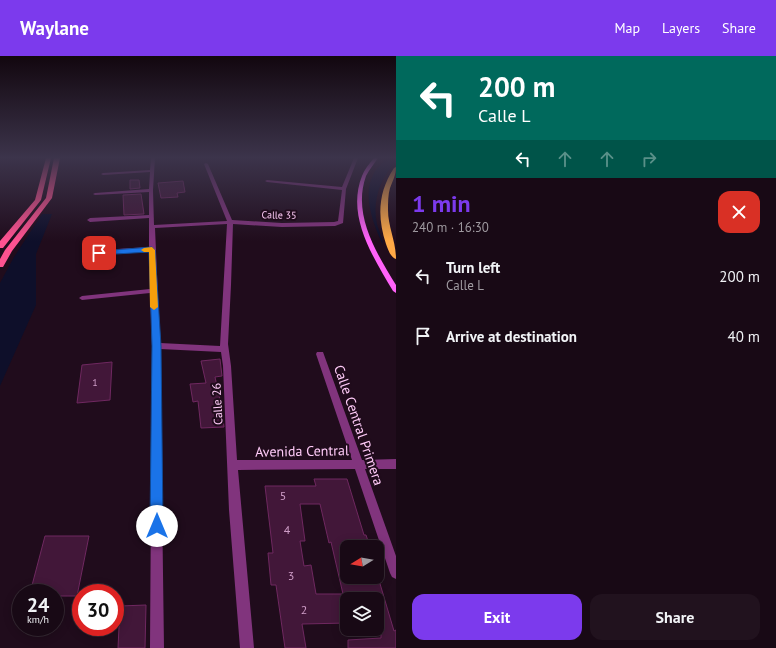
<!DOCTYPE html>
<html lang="en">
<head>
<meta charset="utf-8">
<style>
  :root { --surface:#180915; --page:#21121e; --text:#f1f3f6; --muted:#9f9aa0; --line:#362a34; --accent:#7c3aed }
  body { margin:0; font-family:"PT Sans",sans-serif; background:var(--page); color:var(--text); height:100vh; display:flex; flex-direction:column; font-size:15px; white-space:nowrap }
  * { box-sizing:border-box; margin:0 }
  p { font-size:13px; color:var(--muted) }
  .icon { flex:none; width:22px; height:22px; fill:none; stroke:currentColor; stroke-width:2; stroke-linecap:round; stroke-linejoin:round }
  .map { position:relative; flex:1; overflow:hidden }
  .drawer { display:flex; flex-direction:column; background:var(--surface); width:380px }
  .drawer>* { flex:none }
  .top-card { background:#00695c; color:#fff; overflow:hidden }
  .needle { width:26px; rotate:259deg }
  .controls { position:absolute; left:340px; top:484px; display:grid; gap:8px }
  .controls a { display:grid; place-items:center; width:44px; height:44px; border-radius:8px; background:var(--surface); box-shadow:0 2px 10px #0003,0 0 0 1px var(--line); font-size:20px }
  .speed { position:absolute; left:12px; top:528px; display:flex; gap:8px; font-size:20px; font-weight:700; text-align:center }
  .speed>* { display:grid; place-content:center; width:52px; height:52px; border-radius:50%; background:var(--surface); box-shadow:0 2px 10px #0003,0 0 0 1px var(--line); line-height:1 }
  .speed small { font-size:10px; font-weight:400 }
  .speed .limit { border:6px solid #d22; background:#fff; color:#111 }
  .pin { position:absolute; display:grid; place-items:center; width:34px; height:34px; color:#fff; margin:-17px; border-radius:8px; box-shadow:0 2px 6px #0006 }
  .me { position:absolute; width:44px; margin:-22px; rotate:0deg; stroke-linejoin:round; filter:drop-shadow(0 0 3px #0008) }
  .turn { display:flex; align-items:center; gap:14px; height:84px; padding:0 16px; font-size:18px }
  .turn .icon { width:52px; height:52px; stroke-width:2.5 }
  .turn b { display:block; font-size:28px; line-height:34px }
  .lanes { display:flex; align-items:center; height:38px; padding:0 16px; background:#0003; justify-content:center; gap:20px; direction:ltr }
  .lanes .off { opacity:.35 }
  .round { display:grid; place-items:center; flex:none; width:42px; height:42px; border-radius:12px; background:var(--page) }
  .headline { display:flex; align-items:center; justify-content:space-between; height:68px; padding:0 16px }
  h1 { font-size:24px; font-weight:800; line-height:30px; color:var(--accent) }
  .primary-button { display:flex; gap:8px; margin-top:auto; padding:8px 16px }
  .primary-button a { flex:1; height:46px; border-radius:12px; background:var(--accent); color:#fff; font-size:16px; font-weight:800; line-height:46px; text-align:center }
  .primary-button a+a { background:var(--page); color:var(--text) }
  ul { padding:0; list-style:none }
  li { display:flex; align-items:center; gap:12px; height:60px; padding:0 16px }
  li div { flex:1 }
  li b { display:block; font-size:15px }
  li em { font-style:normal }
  header { display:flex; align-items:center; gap:24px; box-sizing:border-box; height:56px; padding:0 20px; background:var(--accent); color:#fff }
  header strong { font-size:19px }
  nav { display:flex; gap:22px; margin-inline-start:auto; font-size:14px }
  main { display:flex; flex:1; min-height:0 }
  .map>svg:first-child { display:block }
  .green { fill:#0e0f2a }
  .building { fill:#421739; stroke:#6f2860; fill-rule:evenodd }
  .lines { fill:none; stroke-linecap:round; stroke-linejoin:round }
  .street { fill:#81347d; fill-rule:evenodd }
  .secondary { fill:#ff62f9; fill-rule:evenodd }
  .primary { fill:#ff5290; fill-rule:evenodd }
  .highway { fill:#ffa946; fill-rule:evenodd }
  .route { fill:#1a73e8; stroke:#114b97 }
  .slow { fill:#f59e0b }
  .labels { text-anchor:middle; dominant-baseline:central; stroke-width:4; stroke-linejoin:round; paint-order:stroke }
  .far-street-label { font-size:10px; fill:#ffcbf8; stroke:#200c1c }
  .number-label { font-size:10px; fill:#d09ec8 }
  .street-label { font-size:12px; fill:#ffcbf8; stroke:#200c1c }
  .near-number-label { font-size:12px; fill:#d09ec8 }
  .near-street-label { font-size:14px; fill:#ffcbf8; stroke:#200c1c }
</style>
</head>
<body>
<header>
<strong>Waylane</strong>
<nav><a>Map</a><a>Layers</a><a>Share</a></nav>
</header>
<main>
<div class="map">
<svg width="396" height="592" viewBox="0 0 396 592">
  <rect width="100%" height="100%" fill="#200c1c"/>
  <path class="green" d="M387,102H396V105C380,123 372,145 377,168C379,175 383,183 383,189C374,170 362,140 373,119C376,113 382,107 387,102Z
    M42,158H52L36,198V249L0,330V227L14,201Z"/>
  <path class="building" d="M130,124H139L140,132L130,133Z
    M183,125L185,136L177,137L178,141L161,142L158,127Z
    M141,138L144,158L124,159L123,139Z
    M220,303L222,320L215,321L221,348L224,371L201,372L198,345L193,346L190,328L206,327L201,305Z
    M112,306L110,344L77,347L82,309Z
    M314,423H347L364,479H366L370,491H347V521H378L394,575L396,574V592H348V584L381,582V567H377V543H347V567L302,568L306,592H285L276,529H271L268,497H273L265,430H316ZM300,448H320L329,487L331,486L343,538H316L311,509L304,510L300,485H305Z
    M45,480H89L77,540H55V537H30Z
    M146,549L145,592H118L120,550Z"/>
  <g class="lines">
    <path class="street" d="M151,102H155L153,134L154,169L227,165L204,108L206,107L208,108L232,164L282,167L334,166L338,165L342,134L267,126L265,125L267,124L342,131L354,102H358L346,133L343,167L335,170L282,171L233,168L231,229L228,288L231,310L237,404H352L316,298L317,296H323L362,404L396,403V413H365L396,500V523L392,521L390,517L355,413L238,414L254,592H240L229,454L223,310L221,296L160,293L164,592H150L152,290L150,237L82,244L79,242L82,240L150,233L149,195L86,199L83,197L86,195L149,191V162L90,166L87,164L90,162L149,159V136L95,139L93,138L95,137L149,133L150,116L103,119L101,118L103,117L150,114ZM227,168L220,290L160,287L155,172Z"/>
    <path class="secondary" d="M374,102H378C374,108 369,114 366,120C352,159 377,198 396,229V237L393,235C373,201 346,160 362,120C364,114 369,108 374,102Z"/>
    <path class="primary" d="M46,102H51L41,144L3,192H0V185L35,144Z
      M54,102H60L52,142L12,195L3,211H0V203L5,194L46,142Z"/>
    <path class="highway" d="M396,111C396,119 393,124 390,132C388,139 388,146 388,154C388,171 396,185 396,203C390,201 388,193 386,188C377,161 378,136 394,112Z"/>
  </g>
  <linearGradient id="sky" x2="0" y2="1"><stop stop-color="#12070f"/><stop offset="0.55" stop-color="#3c344b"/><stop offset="1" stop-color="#3c344b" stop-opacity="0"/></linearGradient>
  <rect width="396" height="185" fill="url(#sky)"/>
  <path class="route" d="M152,191L155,194L161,290L163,470L161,475L157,477L152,475L150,470L152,290L149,196L99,199L96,197L99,195Z"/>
  <path class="slow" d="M152,191L155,194L158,251L154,254L150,251L149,196H144L141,194L144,192Z"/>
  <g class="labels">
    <g class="far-street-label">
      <text transform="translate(279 159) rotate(1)">Calle 35</text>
    </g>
    <g class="number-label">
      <text x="95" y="326">1</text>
    </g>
    <g class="street-label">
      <text transform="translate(217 348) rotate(-93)">Calle 26</text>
    </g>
    <g class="near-number-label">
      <text x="283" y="439">5</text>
      <text x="287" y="473">4</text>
      <text x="291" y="519">3</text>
      <text x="304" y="553">2</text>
    </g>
    <g class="near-street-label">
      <text transform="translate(359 369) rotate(71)">Calle Central Primera</text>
      <text transform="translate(302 395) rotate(-1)">Avenida Central</text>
    </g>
  </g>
</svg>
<div class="controls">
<a><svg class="needle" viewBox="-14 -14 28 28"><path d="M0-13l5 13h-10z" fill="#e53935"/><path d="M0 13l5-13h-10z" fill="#9f9aa0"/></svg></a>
<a><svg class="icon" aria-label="layers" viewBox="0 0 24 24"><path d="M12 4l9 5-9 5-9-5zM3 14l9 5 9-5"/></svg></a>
</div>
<div class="speed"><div>24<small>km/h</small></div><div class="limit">30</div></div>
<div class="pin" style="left:99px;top:197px;background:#d93025"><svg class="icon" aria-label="arrive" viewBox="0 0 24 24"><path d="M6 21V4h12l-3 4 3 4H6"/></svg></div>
<svg class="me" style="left:157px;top:470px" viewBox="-20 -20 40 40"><circle r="19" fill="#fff"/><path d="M0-13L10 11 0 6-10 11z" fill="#1a73e8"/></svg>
</div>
<section class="drawer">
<div class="top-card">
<div class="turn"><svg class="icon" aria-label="left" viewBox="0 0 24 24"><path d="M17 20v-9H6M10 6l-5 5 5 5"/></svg><div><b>200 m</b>Calle L</div></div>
<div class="lanes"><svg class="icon" aria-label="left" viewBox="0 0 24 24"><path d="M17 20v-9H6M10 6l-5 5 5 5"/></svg><svg class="icon off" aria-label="ahead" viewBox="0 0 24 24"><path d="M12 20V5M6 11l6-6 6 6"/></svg><svg class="icon off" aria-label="ahead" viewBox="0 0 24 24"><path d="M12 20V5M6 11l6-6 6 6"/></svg><svg class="icon off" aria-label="right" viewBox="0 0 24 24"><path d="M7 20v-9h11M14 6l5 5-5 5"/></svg></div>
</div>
<div class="headline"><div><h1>1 min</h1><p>240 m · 16:30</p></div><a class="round" style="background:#d93025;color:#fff"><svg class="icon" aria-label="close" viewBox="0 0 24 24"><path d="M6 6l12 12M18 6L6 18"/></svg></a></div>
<ul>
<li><svg class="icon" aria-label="left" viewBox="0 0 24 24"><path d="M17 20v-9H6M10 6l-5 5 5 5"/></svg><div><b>Turn left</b><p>Calle L</p></div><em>200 m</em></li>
<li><svg class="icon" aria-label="arrive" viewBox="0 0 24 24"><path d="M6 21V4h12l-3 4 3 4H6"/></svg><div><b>Arrive at destination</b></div><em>40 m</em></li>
</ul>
<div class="primary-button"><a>Exit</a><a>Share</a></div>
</section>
</main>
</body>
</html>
